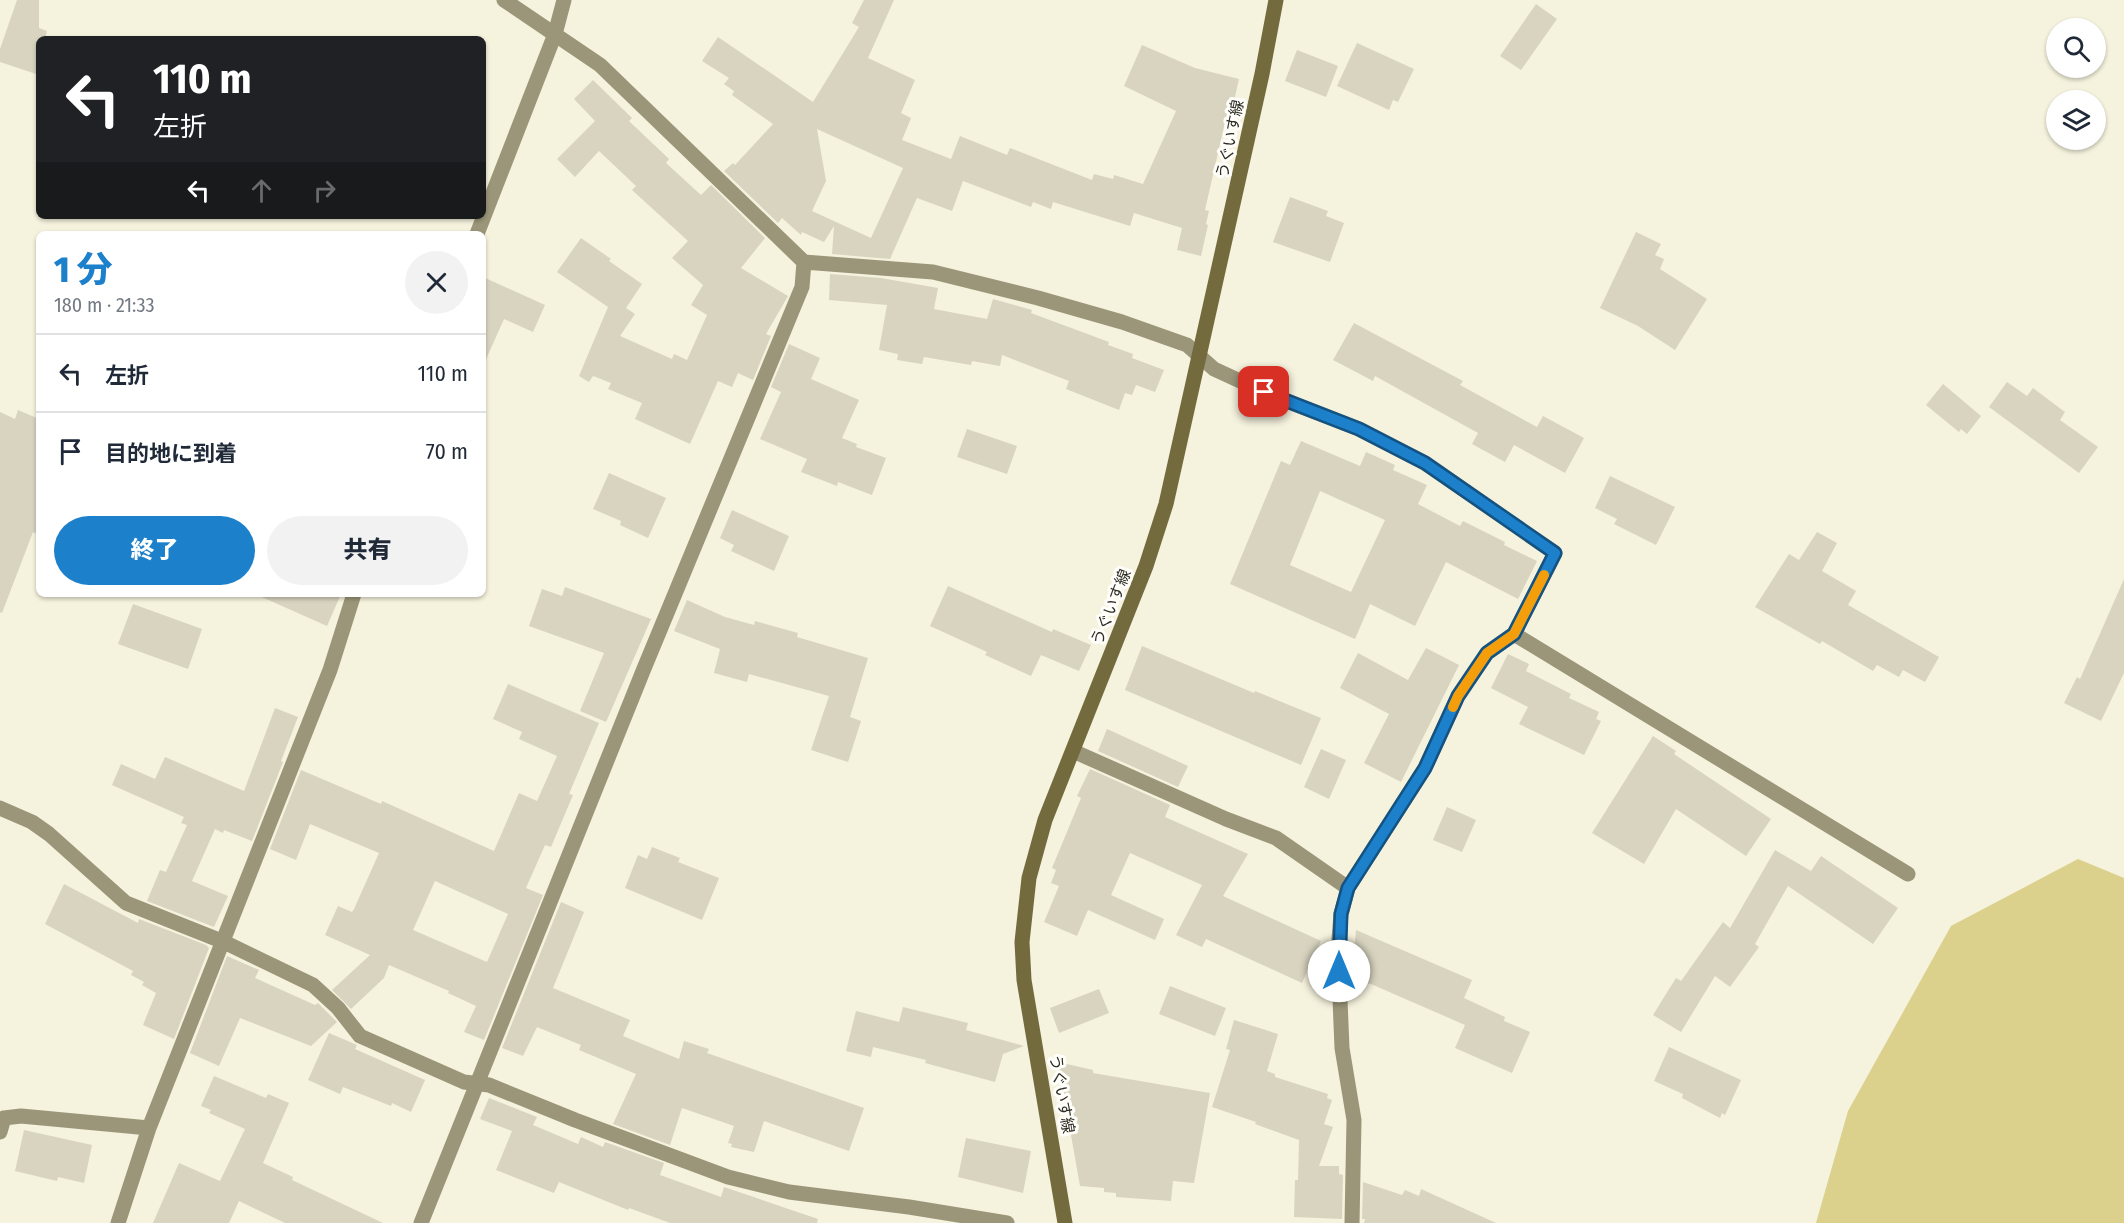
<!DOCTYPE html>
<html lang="ja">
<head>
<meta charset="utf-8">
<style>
  :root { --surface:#fff; --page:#f2f2f3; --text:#1f2937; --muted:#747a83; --line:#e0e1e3; --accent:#1d80cb }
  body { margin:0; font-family:"Fira Sans Condensed","Noto Sans JP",sans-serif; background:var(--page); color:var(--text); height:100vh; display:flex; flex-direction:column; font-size:22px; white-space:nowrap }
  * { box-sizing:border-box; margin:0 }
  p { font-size:20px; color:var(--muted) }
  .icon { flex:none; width:33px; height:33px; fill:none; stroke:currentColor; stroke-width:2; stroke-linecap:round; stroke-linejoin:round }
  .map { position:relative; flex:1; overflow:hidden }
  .sheet { position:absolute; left:36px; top:231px; width:450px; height:366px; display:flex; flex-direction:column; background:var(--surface); border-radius:9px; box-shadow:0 2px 4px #0004 }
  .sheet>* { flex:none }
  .hud { position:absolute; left:36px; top:36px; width:450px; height:183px; border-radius:9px; box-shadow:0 2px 4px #0004; background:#202124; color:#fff; overflow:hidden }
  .controls { position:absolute; left:2046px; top:18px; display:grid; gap:12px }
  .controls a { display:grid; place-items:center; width:60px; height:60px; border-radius:50%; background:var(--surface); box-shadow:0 2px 4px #0004; font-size:30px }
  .pin { position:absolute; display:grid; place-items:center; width:51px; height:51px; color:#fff; margin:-26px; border-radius:12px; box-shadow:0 3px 9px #0006 }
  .me { position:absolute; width:66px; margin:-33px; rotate:0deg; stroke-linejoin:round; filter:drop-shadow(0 0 4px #0008) }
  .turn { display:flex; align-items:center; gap:21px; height:126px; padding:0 18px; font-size:27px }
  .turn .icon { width:78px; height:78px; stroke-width:2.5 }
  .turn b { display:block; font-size:42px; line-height:51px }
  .lanes { display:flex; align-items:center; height:57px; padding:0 18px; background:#0003; justify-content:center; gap:30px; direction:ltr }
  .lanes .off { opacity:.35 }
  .round { display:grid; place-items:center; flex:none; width:63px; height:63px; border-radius:32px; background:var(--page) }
  .overview { display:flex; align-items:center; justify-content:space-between; height:102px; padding:0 18px }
  h1 { font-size:36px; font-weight:800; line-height:45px; color:var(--accent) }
  .action { display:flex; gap:12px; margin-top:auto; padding:12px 18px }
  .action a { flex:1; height:69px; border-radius:36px; background:var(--accent); color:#fff; font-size:24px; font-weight:800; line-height:69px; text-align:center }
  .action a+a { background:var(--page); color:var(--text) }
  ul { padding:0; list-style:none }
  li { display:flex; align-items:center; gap:18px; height:78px; padding:0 18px; border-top:2px solid var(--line) }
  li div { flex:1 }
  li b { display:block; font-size:22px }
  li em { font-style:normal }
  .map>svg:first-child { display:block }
  .green { fill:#dcd08d }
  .building { fill:#d8d4c0; fill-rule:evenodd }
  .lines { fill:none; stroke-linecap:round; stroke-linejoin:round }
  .street { stroke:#9b9679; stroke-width:15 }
  .secondary { stroke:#736b3e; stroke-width:15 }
  .route-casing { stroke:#135384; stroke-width:15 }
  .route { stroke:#1d80cb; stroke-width:10 }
  .slow { stroke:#f59e0b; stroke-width:10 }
  .labels { text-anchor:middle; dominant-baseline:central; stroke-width:6; stroke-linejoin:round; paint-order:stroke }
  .street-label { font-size:16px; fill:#2e2d25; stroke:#fffefa }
</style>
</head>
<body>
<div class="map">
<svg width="2124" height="1223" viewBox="0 0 2124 1223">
  <rect width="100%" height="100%" fill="#f5f2dd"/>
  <path class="green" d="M2078,859L2124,878V1223H1816L1848,1111L1951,926Z"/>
  <path class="building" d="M17,0H39V28L47,31L45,39H39V75L0,62V49Z
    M864,0H894L868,58L915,80L901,113L911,118L902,140L951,159L960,136L1007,155L1010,148L1092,180L1094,174L1113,179L1114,175L1143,184L1176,111L1124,86L1142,45L1195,68L1239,79L1229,123L1225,122L1205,210L1209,211L1206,224L1208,225L1201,256L1177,250L1182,228L1134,213L1130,226L1053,202L1051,209L1033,202L1031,207L963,181L952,211L917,198L890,259L832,254L834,226L824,242L802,232L801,235L782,218L778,223L724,171L733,163L735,165L773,124L732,95L734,91L724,84L729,78L702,61L718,37L813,102L859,27L852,23ZM817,129L903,168L871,238L812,211L826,181Z
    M1536,4L1557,19L1521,70L1500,56Z
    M1357,43L1414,69L1398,102L1393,100L1389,110L1337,86Z
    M1297,50L1338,66L1326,97L1285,81Z
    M593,80L632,118L629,121L669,159L666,163L701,195L711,185L765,238L741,268L788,296L766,334L771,336L753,380L738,373L732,387L718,381L690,444L635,419L642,403L608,389L611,383L593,376L589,382L579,376L608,307L557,272L581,238L611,259L609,261L642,284L626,308L635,314L620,336L672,359L674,354L687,360L707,315L691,305L703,285L672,258L688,241L632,190L636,186L599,151L575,177L557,159L595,121L574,99Z
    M1290,197L1328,211L1326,216L1344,223L1330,262L1273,242Z
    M1636,232L1661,244L1655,255L1664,259L1660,269L1707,299L1675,350L1638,326L1600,308Z
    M830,274L881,278L938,288L934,309L987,319L993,299L1032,310L1031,313L1109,342L1108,345L1133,354L1132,358L1164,370L1155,392L1136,385L1132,395L1125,393L1119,410L1066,389L1069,381L1002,355L1000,366L972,361L971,365L924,357L922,364L897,360L898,354L879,350L887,305L829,300Z
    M483,277L545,305L533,332L504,319L483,366Z
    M1354,323L1463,381L1460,385L1537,427L1543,416L1584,438L1565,473L1514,445L1505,462L1472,444L1478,433L1375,376L1373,381L1333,360Z
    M789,344L820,358L811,379L859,400L842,438L857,444L856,447L886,458L872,495L838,482L837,486L801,472L807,459L760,439L781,392L771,387Z
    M2007,382L2027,396L2033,388L2065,412L2060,420L2098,447L2079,473L1989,407Z
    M1943,384L1981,416L1967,434L1961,429L1959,432L1926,405Z
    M18,410L39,419V535L33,532L2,613L0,612V412L15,419Z
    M967,429L1017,446L1007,474L957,457Z
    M1301,441L1360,466L1366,452L1395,465L1393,470L1427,485L1418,504L1460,526L1463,521L1505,542L1504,545L1537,561L1518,599L1446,562L1415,626L1370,604L1355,639L1230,584L1281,461L1290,465ZM1320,491L1385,520L1351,592L1290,565Z
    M609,473L666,498L648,538L620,525L621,521L593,509Z
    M1610,476L1675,507L1656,545L1614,524L1617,519L1595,508Z
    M732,510L789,536L774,571L731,551L734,545L720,538Z
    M1817,532L1837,543L1822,571L1856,591L1848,605L1939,657L1925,682L1903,670L1899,677L1877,665L1873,671L1822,641L1820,644L1755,607L1789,554L1799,560Z
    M2124,579V673L2101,721L2064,703L2077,677L2080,679Z
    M948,586L1052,632L1053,629L1091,645L1079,671L1041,655L1031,676L985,655L987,652L930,626Z
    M565,587L651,619L606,722L580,711L604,653L529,626L542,589L562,596Z
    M255,594H341L327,626Z
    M687,600L725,617L754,625L755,621L798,633L797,637L868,658L850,717L861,721L848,762L811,750L829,696L749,674L747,682L714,673L720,649L674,631Z
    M133,604L202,629L188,669L118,644Z
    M1142,646L1254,693L1255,691L1321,718L1301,765L1125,690Z
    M1426,648L1459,665L1401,782L1364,763L1389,714L1340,688L1358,653L1408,680Z
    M1508,654L1529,664L1526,671L1571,694L1569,698L1599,712L1596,719L1601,721L1584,755L1519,724L1528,707L1491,688Z
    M508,684L599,723L569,794L573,795L551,847L545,845L526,888L543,895L484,1040L464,1032L476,1006L448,993L449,991L389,965L384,978L351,1009L332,990L370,955L325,935L338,906L352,912L354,909L379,853L310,824L296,860L270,849L301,770L381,804L382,801L494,851L519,793L537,801L557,756L519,739L522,732L493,719ZM435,881L508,914L487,962L413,930Z
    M275,708L298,717L281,761L283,762L252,841L224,830L223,833L215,829L192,881L228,896L214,927L147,901L160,870L166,872L187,825L181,823L184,817L112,785L121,764L155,779L165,757L244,791Z
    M1107,729L1188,766L1178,787L1098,751Z
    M1653,736L1676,751L1674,754L1771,819L1746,856L1676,809L1644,864L1592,833Z
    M1321,749L1346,760L1329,799L1304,787Z
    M1090,769L1170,805L1165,817L1248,854L1223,896L1321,941L1302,983L1206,939L1202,947L1176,935L1202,885L1130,853L1111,895L1164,919L1155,940L1088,910L1077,936L1044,922L1059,886L1051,883L1056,870L1052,868L1081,798L1077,796Z
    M1447,807L1476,820L1462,852L1433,840Z
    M652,847L680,858L678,862L719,878L702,920L625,888L638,855L647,859Z
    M1775,850L1811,871L1821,856L1898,908L1873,944L1788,886L1755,944L1759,947L1730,987L1715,976L1681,1032L1653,1015L1676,978L1681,981L1723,922L1730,928Z
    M64,884L138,923L139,919L206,945L209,948L174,1039L143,1025L156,993L142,985L144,982L131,975L133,971L45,924Z
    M561,902L584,912L553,988L630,1020L623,1036L679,1059L684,1041L709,1049L707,1053L864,1108L849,1151L764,1121L754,1152L731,1147L732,1144L728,1143L734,1126L682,1108L670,1145L613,1124L636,1074L579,1050L581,1045L537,1027L523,1056L502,1048Z
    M1356,930L1472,980L1464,998L1505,1017L1504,1021L1530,1032L1512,1073L1455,1048L1465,1025L1371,984L1351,982Z
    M227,956L259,970L255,978L315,1005L318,1003L337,1022L311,1046L240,1018L219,1066L190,1053Z
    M1170,986L1226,1008L1215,1036L1159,1014Z
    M1099,989L1109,1013L1059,1033L1050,1008Z
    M903,1007L968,1023L966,1030L1024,1046L1003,1054L995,1082L925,1063L926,1060L873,1047L871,1057L846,1051L856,1011L899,1022Z
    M1234,1020L1278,1034L1267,1071L1275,1074V1077L1328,1094L1327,1098L1332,1100L1324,1124L1333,1127L1319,1166H1339V1174L1343,1175L1342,1219L1294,1217L1295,1180H1298L1299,1140L1255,1124L1256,1122L1212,1107L1230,1050L1226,1049Z
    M329,1033L357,1045L355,1049L425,1080L411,1112L392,1103L391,1106L343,1087L340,1094L308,1080Z
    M1669,1047L1741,1080L1725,1115L1722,1113L1720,1118L1682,1098L1683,1094L1654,1081Z
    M1058,1062L1093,1070V1073L1210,1093L1194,1183L1173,1181L1171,1201L1116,1197V1193L1104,1192V1188L1080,1186Z
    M214,1076L266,1098L268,1094L289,1103L263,1163L293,1177L292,1180L383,1223H285L239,1201L229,1223H153L179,1163L220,1181L245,1129L209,1113L211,1110L201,1106Z
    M489,1098L537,1117L533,1125L578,1144L581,1137L603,1147L605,1142L664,1163L660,1175L721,1197L724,1187L818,1219L817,1223H670L629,1208L628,1210L559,1182L554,1193L496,1170L512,1131L480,1119Z
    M24,1130L92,1145L84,1183L58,1177L57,1181L15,1171Z
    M966,1138L1031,1151L1023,1193L958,1177Z
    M1363,1182L1402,1195L1405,1190L1419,1196L1421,1189L1496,1223H1364L1365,1219H1362Z"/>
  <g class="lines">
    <path class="street" d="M504,0L600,65L804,262L933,272L1038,298L1122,322L1187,345L1214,369L1264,392L1359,429L1425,463L1555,553L1514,634L1487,653L1458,696L1425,768L1348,888L1341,914L1338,951L1342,1048L1354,1120L1352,1223
      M477,234L555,34L564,0
      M1514,634L1908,874
      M1073,751L1226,819L1276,838L1348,888
      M0,808L32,822L49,834L126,903L224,942L313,985L338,1008L360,1036L464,1082L489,1085L575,1120L728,1177L789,1192L909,1207L1007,1223
      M0,1132L4,1118L21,1116L149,1128
      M118,1223L149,1128L330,670L354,594
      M421,1223L643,671L802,287L804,262"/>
    <path class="secondary" d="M1065,1223L1024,980L1022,942L1029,878L1045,820L1146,566L1166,504L1262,74L1276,0"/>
  </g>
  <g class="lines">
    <defs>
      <path id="route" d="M1264,392L1359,429L1425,463L1555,553L1514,634L1487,653L1458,696L1425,768L1348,888L1341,914L1339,971"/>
    </defs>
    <use href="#route" class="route-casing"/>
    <use href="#route" class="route"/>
    <path class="slow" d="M1453,707L1458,696L1487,653L1514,634L1544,575"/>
  </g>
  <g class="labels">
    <g class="street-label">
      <text transform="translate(1230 139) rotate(-78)">うぐいす線</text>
      <text transform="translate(1111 607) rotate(-68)">うぐいす線</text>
      <text transform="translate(1062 1094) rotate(80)">うぐいす線</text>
    </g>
  </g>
</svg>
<div class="controls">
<a><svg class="icon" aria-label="search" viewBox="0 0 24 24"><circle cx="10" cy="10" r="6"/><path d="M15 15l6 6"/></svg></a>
<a><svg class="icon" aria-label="layers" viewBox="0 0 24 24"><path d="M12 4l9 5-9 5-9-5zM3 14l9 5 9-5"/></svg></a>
</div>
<div class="pin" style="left:1264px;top:392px;background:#d93025"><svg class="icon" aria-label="arrive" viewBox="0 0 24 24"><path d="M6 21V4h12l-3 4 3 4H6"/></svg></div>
<svg class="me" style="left:1339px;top:971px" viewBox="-20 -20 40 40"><circle r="19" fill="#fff"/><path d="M0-13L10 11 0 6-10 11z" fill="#1d80cb"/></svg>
<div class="hud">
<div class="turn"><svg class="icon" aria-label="left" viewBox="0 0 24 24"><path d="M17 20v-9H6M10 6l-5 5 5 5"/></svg><div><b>110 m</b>左折</div></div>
<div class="lanes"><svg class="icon" aria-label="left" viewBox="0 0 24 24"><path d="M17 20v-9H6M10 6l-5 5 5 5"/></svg><svg class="icon off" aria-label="ahead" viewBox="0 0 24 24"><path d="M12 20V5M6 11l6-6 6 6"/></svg><svg class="icon off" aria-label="right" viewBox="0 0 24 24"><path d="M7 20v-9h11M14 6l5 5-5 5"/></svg></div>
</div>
<section class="sheet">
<div class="overview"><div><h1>1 分</h1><p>180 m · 21:33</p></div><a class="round"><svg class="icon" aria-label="close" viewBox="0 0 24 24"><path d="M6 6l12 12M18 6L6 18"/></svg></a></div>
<ul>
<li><svg class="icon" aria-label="left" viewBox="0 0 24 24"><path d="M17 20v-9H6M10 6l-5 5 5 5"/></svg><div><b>左折</b></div><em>110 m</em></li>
<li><svg class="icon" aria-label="arrive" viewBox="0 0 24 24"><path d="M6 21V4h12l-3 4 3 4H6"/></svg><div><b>目的地に到着</b></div><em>70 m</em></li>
</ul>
<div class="action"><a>終了</a><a>共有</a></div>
</section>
</div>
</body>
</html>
